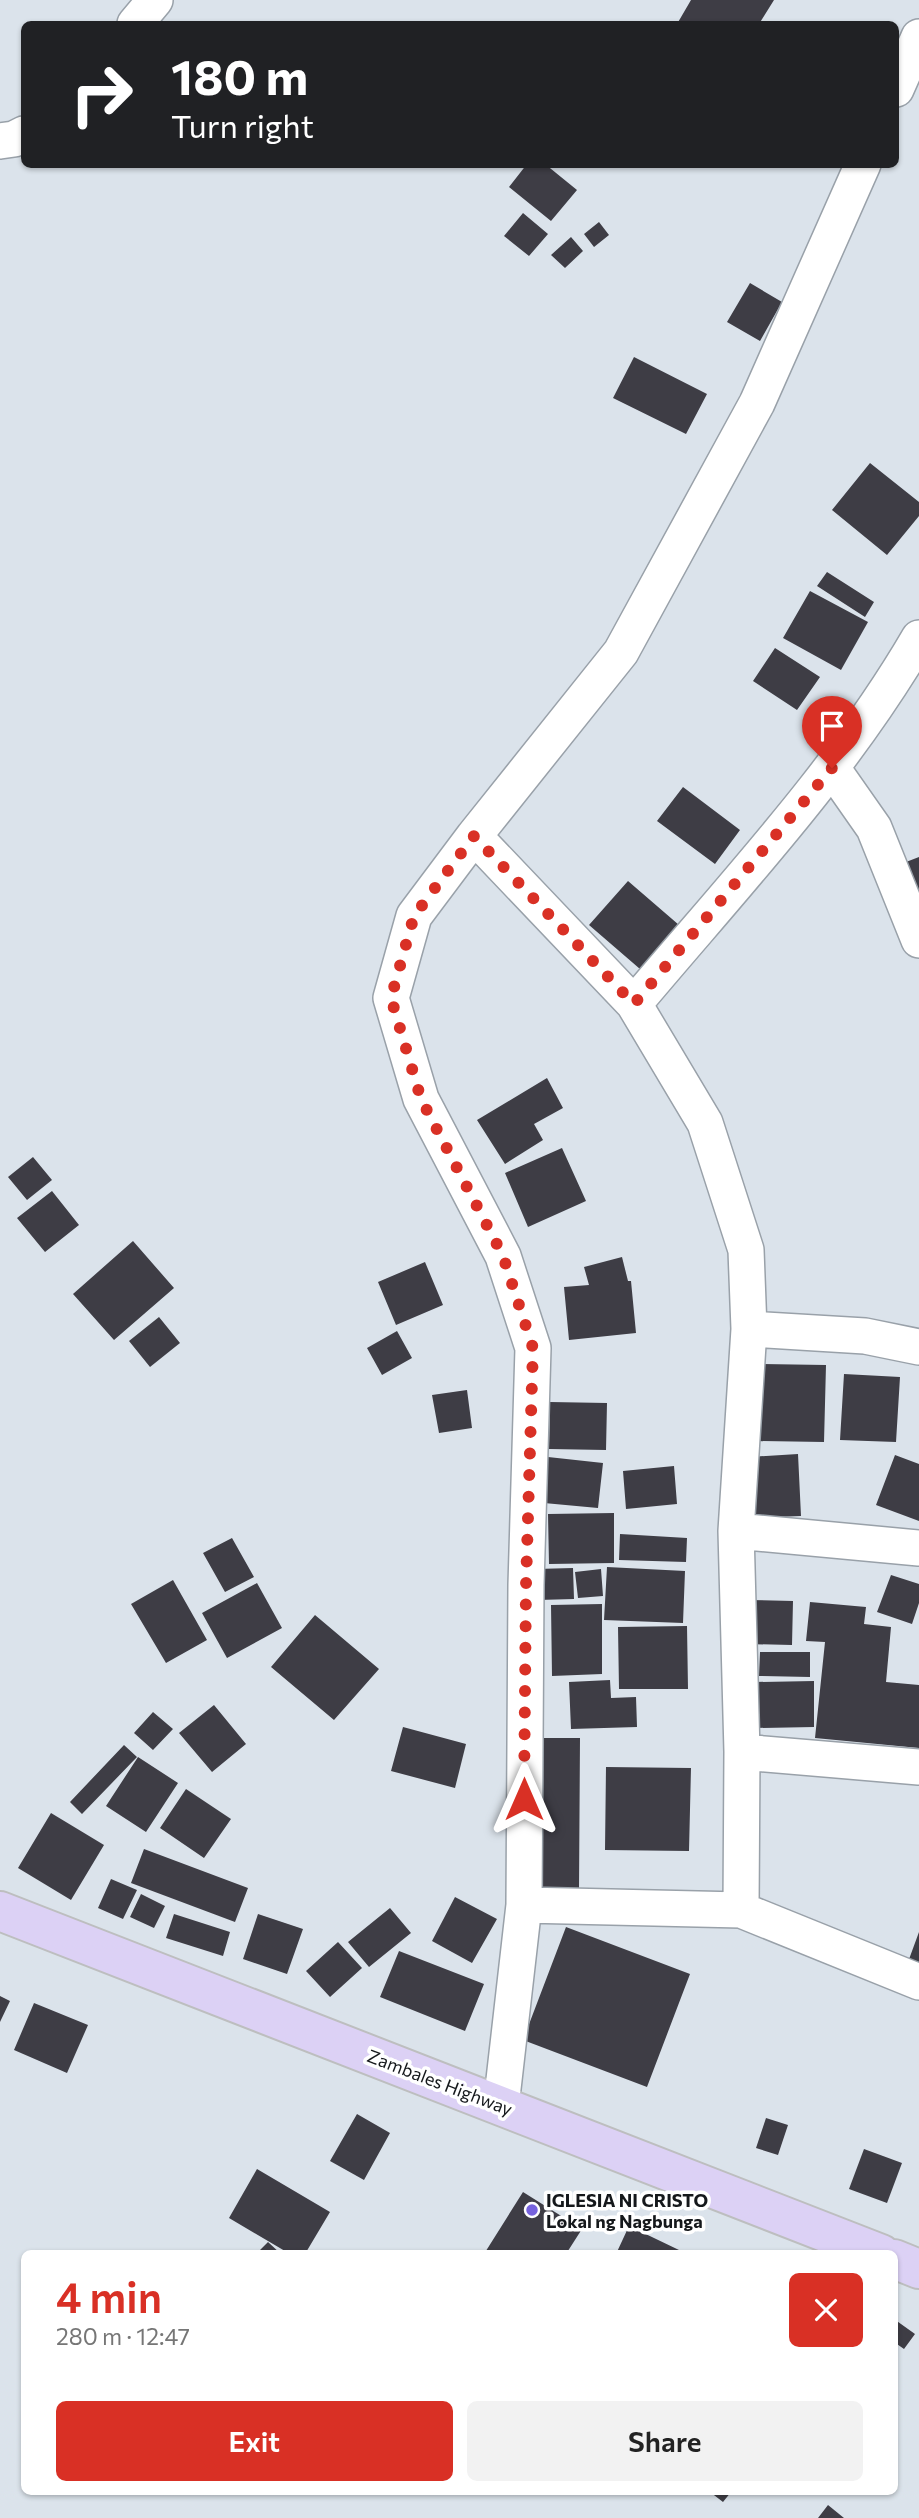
<!DOCTYPE html>
<html lang="en">
<head>
<meta charset="utf-8">
<style>
  :root { --surface:#fff; --page:#f2f2f2; --text:#222; --muted:#767676; --accent:#d93025 }
  body { margin:0; font-family:Commissioner,sans-serif; background:var(--page); color:var(--text); height:100vh; display:flex; flex-direction:column; font-size:26px; white-space:nowrap }
  * { box-sizing:border-box; margin:0 }
  p { font-size:23px; color:var(--muted) }
  .icon { flex:none; width:38px; height:38px; fill:none; stroke:currentColor; stroke-width:2; stroke-linecap:round; stroke-linejoin:round }
  .map { position:relative; flex:1; overflow:hidden }
  .details { position:absolute; left:21px; top:2250px; width:877px; height:245px; display:flex; flex-direction:column; background:var(--surface); border-radius:10px; box-shadow:0 2px 5px #0004 }
  .details>* { flex:none }
  .banner { position:absolute; left:21px; top:21px; width:878px; height:147px; border-radius:10px; box-shadow:0 2px 5px #0004; background:#202124; color:#fff; overflow:hidden }
  .pin { position:absolute; display:grid; place-items:center; width:60px; height:60px; color:#fff; margin:-72px -30px; border-radius:50% 50% 50% 0; rotate:-45deg; box-shadow:0 0 7px #0007 }
  .pin .icon { rotate:45deg }
  .me { position:absolute; width:77px; margin:-38px; rotate:0deg; stroke-linejoin:round; filter:drop-shadow(0 0 5px #0008) }
  .turn { display:flex; align-items:center; gap:24px; height:147px; padding:0 35px; font-size:32px }
  .turn .icon { width:91px; height:91px; stroke-width:2.5 }
  .turn b { display:block; font-size:49px; line-height:60px }
  .round { display:grid; place-items:center; flex:none; width:74px; height:74px; border-radius:10px; background:var(--page) }
  .headline { display:flex; align-items:center; justify-content:space-between; height:119px; padding:0 35px }
  h1 { font-size:42px; font-weight:600; line-height:52px; color:var(--accent) }
  .cta { display:flex; gap:14px; margin-top:auto; padding:14px 35px }
  .cta a { flex:1; height:80px; border-radius:10px; background:var(--accent); color:#fff; font-size:28px; font-weight:600; line-height:80px; text-align:center }
  .cta a+a { background:var(--page); color:var(--text) }
  .map>svg:first-child { display:block }
  .building { fill:#3e3d45 }
  .lines { fill:none; stroke-linecap:round; stroke-linejoin:round }
  .minor-casing { stroke:#99a1a9; stroke-width:38 }
  .primary-casing { stroke:#bdbebf; stroke-width:42 }
  .minor { stroke:#fff; stroke-width:35 }
  .primary { stroke:#dcd1f5; stroke-width:38 }
  .route { stroke:#d93025; stroke-width:12; stroke-dasharray:0 21.6 }
  .poi-dot { fill:#7662dd; stroke:#fff; stroke-width:2.5 }
  .labels { text-anchor:middle; dominant-baseline:central; stroke-width:7; stroke-linejoin:round; paint-order:stroke }
  .street-label { font-size:18px; fill:#15181b; stroke:#fff }
  .poi-label { font-size:18px; font-weight:bold; fill:#15181b; stroke:#fff; text-anchor:start }
</style>
</head>
<body>
<div class="map">
<svg width="919" height="2518" viewBox="0 0 919 2518">
  <rect width="100%" height="100%" fill="#dbe3eb"/>
  <path class="building" d="M691,0H774L759,24H677Z
    M527,164H545L577,190L551,221L509,187Z
    M523,213L548,234L529,256L504,236Z
    M599,222L609,235L594,247L584,234Z
    M571,237L583,251L565,268L551,255Z
    M750,283L782,302L760,341L727,322Z
    M634,357L707,394L686,434L613,398Z
    M870,463L919,502V516L887,555L832,510Z
    M827,572L874,602L865,617L817,586Z
    M810,591L868,622L841,670L783,638Z
    M775,648L820,677L797,710L753,681Z
    M683,787L740,830L715,864L657,821Z
    M919,857V894L906,862Z
    M628,881L679,925L640,969L589,925Z
    M547,1078L563,1108L534,1124L543,1140L505,1164L477,1120Z
    M562,1148L586,1201L528,1227L505,1173Z
    M33,1157L52,1180L27,1200L8,1177Z
    M52,1191L79,1225L45,1252L17,1218Z
    M133,1241L174,1288L114,1340L73,1294Z
    M622,1257L628,1281H631L636,1333L569,1340L564,1287L589,1285L584,1267Z
    M425,1262L443,1305L396,1325L378,1282Z
    M159,1317L180,1343L150,1367L129,1341Z
    M397,1331L412,1358L382,1375L367,1348Z
    M757,1364L826,1365L824,1442L755,1441Z
    M844,1374L900,1377L896,1442L840,1440Z
    M467,1390L472,1428L439,1433L432,1395Z
    M550,1402L607,1403L606,1450L549,1449Z
    M798,1454L801,1516L752,1518L749,1457Z
    M895,1455L919,1464V1521L876,1505Z
    M548,1457L603,1463L598,1508L544,1503Z
    M674,1466L677,1504L626,1509L623,1471Z
    M614,1513V1563L549,1564L548,1514Z
    M620,1534L687,1538L686,1562L619,1560Z
    M232,1538L254,1577L225,1592L203,1553Z
    M607,1567L685,1571L683,1623L604,1620Z
    M573,1568L574,1599L538,1600L536,1569Z
    M601,1569L603,1596L578,1598L575,1572Z
    M891,1575L919,1584V1603L912,1624L877,1612Z
    M173,1580L207,1640L166,1663L131,1604Z
    M257,1583L282,1628L227,1658L202,1613Z
    M747,1600L793,1601L792,1645L746,1644Z
    M810,1602L866,1607L864,1624L891,1627L886,1682L919,1685V1748L815,1738L825,1642L806,1641Z
    M602,1604V1674L552,1676L551,1605Z
    M315,1615L379,1669L334,1720L271,1667Z
    M687,1626L688,1689H619L618,1627Z
    M760,1652H810V1677L759,1676Z
    M610,1680L611,1698L636,1697L637,1727L571,1729L569,1682Z
    M814,1681V1727L756,1728L755,1682Z
    M214,1705L246,1744L212,1772L179,1733Z
    M153,1712L173,1729L153,1750L134,1733Z
    M403,1727L466,1744L455,1788L391,1771Z
    M535,1738H580L579,1891H535Z
    M124,1745L137,1757L82,1814L70,1802Z
    M138,1757L178,1783L146,1832L106,1806Z
    M606,1767L691,1768L689,1851L605,1850Z
    M186,1789L231,1819L204,1858L160,1828Z
    M51,1813L104,1845L71,1900L18,1868Z
    M144,1849L248,1888L235,1922L131,1883Z
    M111,1879L137,1890L123,1919L98,1908Z
    M141,1894L165,1906L154,1928L130,1917Z
    M455,1897L497,1919L472,1963L432,1941Z
    M390,1908L411,1933L369,1967L348,1942Z
    M174,1914L230,1932L223,1956L166,1938Z
    M258,1914L303,1929L287,1974L243,1959Z
    M566,1927L690,1974L647,2087L523,2040Z
    M919,1932V1966L908,1962Z
    M338,1942L362,1968L330,1997L306,1971Z
    M399,1951L484,1984L465,2031L380,1997Z
    M0,1996L10,2001L0,2022Z
    M34,2003L88,2025L67,2073L14,2050Z
    M357,2114L390,2133L364,2180L330,2161Z
    M766,2118L788,2125L778,2155L756,2148Z
    M864,2149L902,2163L887,2203L849,2189Z
    M257,2169L330,2212L305,2254H290L229,2218Z
    M523,2192L582,2229L566,2254H484Z
    M629,2226L679,2250L678,2254H616Z
    M268,2242L281,2254H256Z
    M894,2319L915,2334L904,2349L894,2342Z
    M710,2492H731L723,2502Z
    M828,2505L844,2518H818Z"/>
  <g class="lines">
    <defs>
      <path id="minor" d="M135,24L155,0
        M896,89L919,37
        M0,141L14,139L24,134
        M832,768L874,828L919,940
        M474,836L634,1004L705,1123L746,1250L749,1329L736,1531L742,1752L741,1910
        M634,1004C733,886 841,772 919,638
        M749,1329L865,1336L919,1347
        M736,1531L919,1548
        M742,1752L919,1767
        M524,1905L741,1910L919,1982
        M501,2106L524,1905L526,1585L533,1348L503,1256L421,1099L391,998L414,916L474,836L621,652L757,403L863,164"/>
      <path id="primary" d="M0,1911L881,2254
        M894,2259L919,2269"/>
    </defs>
    <use href="#minor" class="minor-casing"/>
    <use href="#primary" class="primary-casing"/>
    <use href="#minor" class="minor"/>
    <use href="#primary" class="primary"/>
  </g>
  <g class="lines">
    <path class="route" d="M524,1799L526,1585L533,1348L503,1256L421,1099L391,998L414,916L474,836L634,1004L832,768"/>
  </g>
  <circle class="poi-dot" cx="532" cy="2210" r="7"/>
  <g class="labels">
    <g class="street-label">
      <text transform="translate(440 2082) rotate(21)">Zambales Highway</text>
    </g>
    <g class="poi-label">
      <text x="546" y="2200">IGLESIA NI CRISTO<tspan x="546" dy="21">Lokal ng Nagbunga</tspan></text>
    </g>
  </g>
</svg>
<div class="pin" style="left:832px;top:768px;background:#d93025"><svg class="icon" aria-label="arrive" viewBox="0 0 24 24"><path d="M6 21V4h12l-3 4 3 4H6"/></svg></div>
<svg class="me" style="left:524px;top:1799px" viewBox="-20 -20 40 40"><path d="M0-17L14 15 0 8-14 15z" fill="#d93025" stroke="#fff" stroke-width="4"/></svg>
<div class="banner">
<div class="turn"><svg class="icon" aria-label="right" viewBox="0 0 24 24"><path d="M7 20v-9h11M14 6l5 5-5 5"/></svg><div><b>180 m</b>Turn right</div></div>
</div>
<section class="details">
<div class="headline"><div><h1>4 min</h1><p>280 m · 12:47</p></div><a class="round" style="background:#d93025;color:#fff"><svg class="icon" aria-label="close" viewBox="0 0 24 24"><path d="M6 6l12 12M18 6L6 18"/></svg></a></div>
<div class="cta"><a>Exit</a><a>Share</a></div>
</section>
</div>
</body>
</html>
